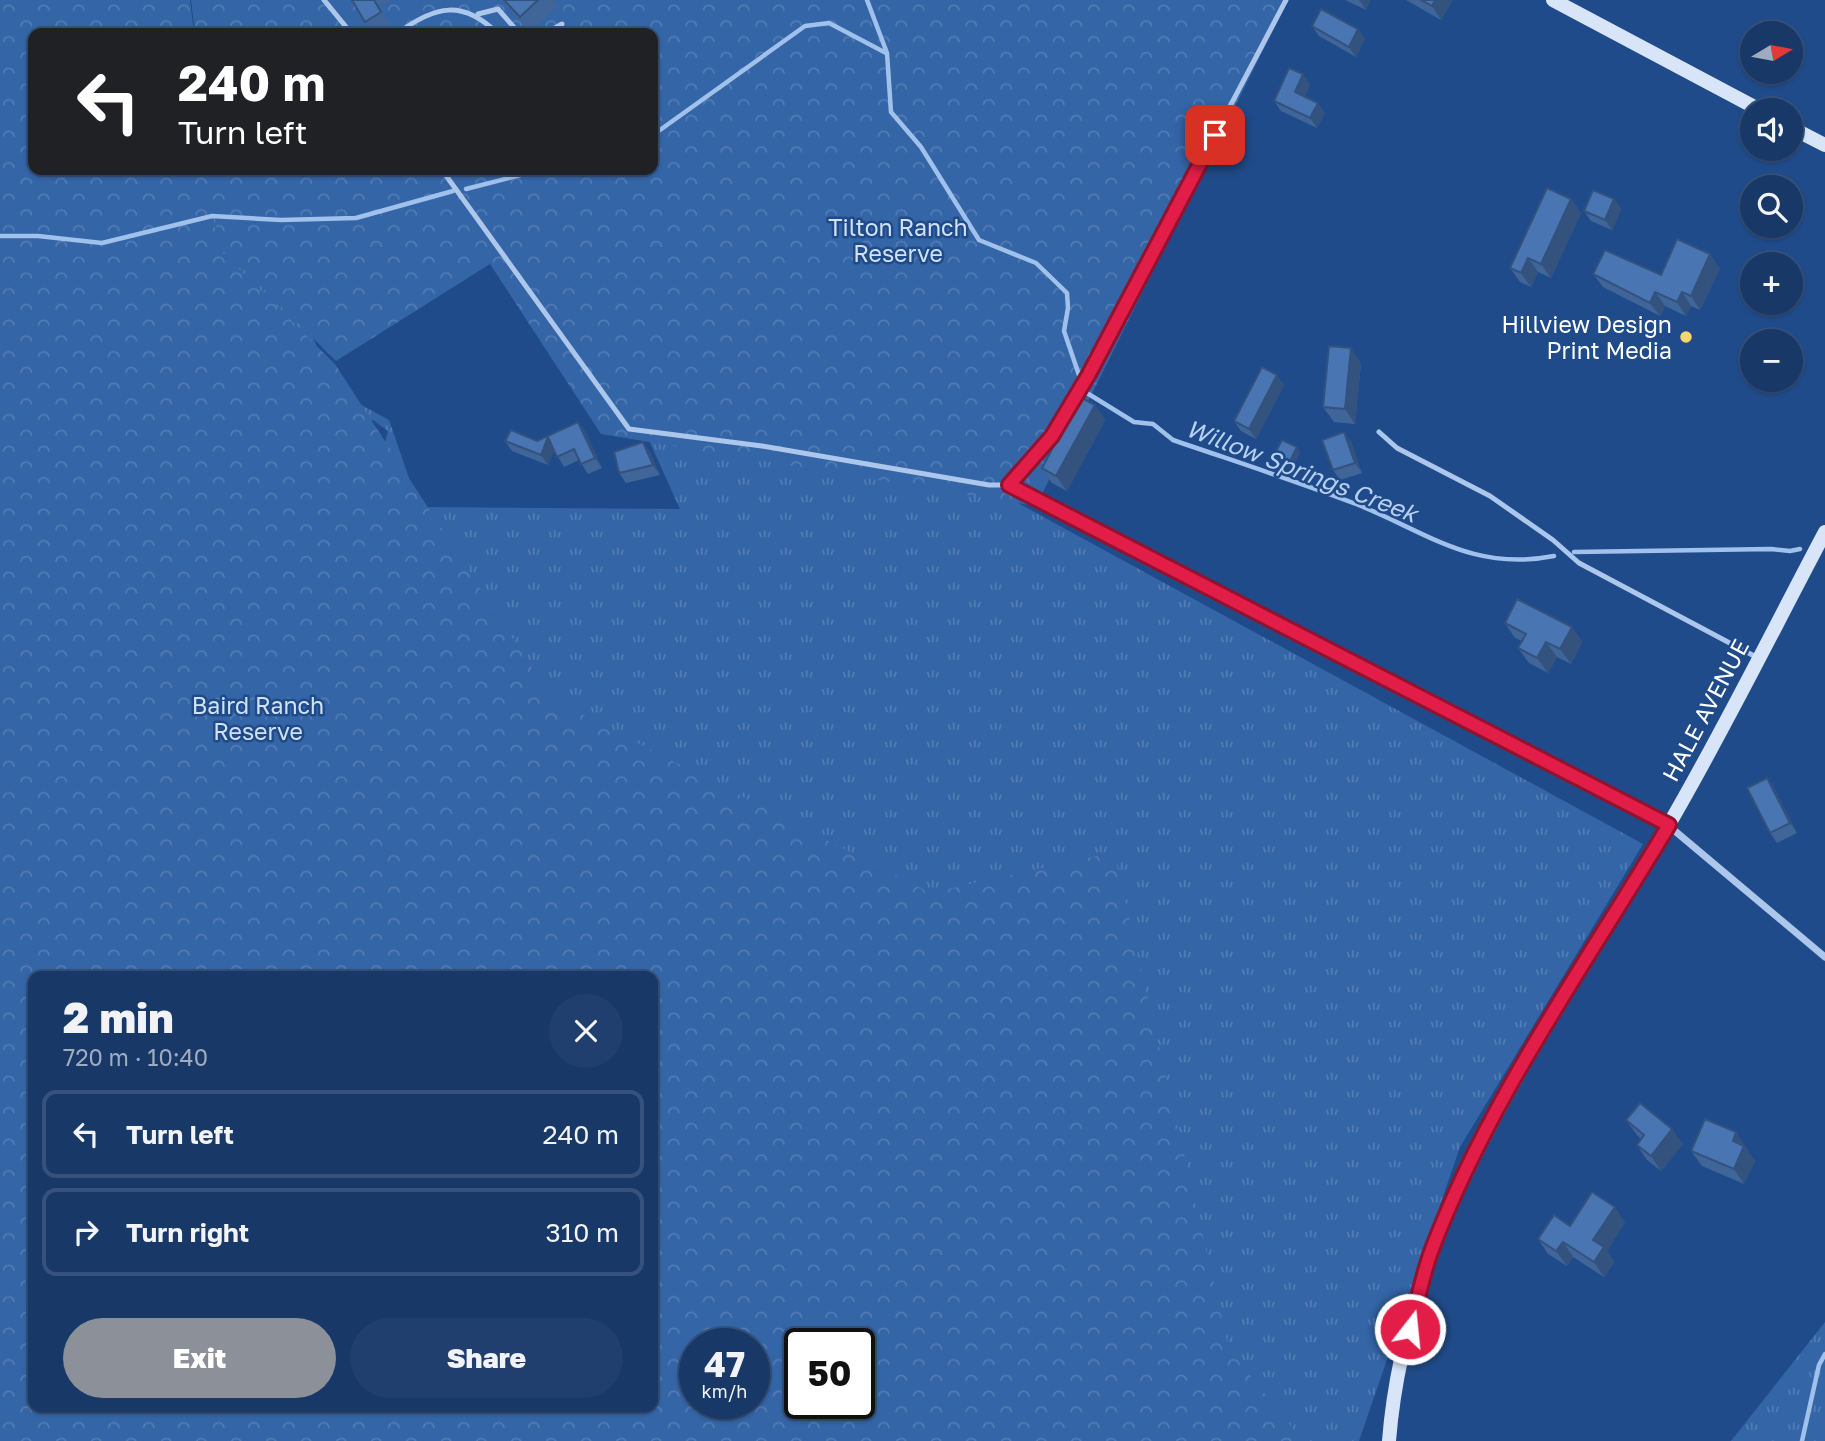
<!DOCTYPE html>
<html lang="en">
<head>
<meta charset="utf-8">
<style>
  :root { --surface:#183868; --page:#213f6e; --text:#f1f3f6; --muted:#9facc0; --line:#36527c; --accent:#8c9099 }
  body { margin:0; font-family:"Golos Text",sans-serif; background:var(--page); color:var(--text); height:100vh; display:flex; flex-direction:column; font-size:26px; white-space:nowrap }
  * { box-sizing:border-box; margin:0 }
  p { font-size:23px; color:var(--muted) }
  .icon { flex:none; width:38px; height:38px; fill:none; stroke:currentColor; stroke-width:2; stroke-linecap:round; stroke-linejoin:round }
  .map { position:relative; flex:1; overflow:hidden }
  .details { position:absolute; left:28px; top:971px; width:630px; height:441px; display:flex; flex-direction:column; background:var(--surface); border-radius:14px; box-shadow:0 2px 5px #0004,0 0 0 2px var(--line) }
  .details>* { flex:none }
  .banner { position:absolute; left:28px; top:28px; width:630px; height:147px; border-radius:14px; box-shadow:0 2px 5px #0004,0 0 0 2px var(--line); background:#202124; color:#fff; overflow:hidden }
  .needle { width:46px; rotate:80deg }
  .tools { position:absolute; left:1740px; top:21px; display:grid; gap:14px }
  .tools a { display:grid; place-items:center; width:63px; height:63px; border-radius:50%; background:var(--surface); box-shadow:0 2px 5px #0004,0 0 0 2px var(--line); font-size:35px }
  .speed { position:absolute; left:679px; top:1328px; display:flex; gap:14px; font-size:35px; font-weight:700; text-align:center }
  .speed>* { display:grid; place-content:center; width:91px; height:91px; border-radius:50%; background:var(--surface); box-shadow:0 2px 5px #0004,0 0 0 2px var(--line); line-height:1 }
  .speed small { font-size:18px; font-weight:400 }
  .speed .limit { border:4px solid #111; border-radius:10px; background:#fff; color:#111 }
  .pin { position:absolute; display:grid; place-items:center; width:60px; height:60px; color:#fff; margin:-30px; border-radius:14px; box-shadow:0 4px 10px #0006 }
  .me { position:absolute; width:77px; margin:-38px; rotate:16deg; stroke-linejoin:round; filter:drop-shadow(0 0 5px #0008) }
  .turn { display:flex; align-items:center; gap:24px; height:147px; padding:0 35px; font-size:32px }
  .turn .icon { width:91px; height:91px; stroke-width:2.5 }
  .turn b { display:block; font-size:49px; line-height:60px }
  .round { display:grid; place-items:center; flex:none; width:74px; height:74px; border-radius:37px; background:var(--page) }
  .summary { display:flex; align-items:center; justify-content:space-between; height:119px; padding:0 35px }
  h1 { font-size:42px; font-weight:800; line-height:52px }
  .cta { display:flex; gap:14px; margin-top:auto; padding:14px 35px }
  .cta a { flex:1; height:80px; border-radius:42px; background:var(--accent); color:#fff; font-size:28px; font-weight:800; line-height:80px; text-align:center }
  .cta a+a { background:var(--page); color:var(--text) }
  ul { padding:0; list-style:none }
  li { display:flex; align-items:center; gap:21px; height:88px; margin:0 14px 10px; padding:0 21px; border:4px solid var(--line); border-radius:14px }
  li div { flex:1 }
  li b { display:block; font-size:26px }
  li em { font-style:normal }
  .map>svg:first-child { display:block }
  .grass { fill:url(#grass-tufts); fill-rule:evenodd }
  .park { fill:url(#park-crowns); fill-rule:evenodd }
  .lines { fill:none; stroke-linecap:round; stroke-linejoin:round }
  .stream { stroke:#a0c1ec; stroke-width:4.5 }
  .lane { stroke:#acc7eb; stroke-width:5 }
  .street { stroke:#acc7eb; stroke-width:7 }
  .secondary { stroke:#d8e5f8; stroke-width:14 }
  .wall { fill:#3f6599 }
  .shaded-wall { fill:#33527d }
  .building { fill:#4975b2; stroke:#33527d; stroke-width:2 }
  .route-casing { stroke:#92132f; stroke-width:18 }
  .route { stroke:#e11d48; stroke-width:12 }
  .poi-dot { fill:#f8d46d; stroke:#204b8a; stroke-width:2.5 }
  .labels { text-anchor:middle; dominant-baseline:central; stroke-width:5; stroke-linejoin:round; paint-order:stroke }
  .park-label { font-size:23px; fill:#d1e2f8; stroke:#204b8a }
  .poi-label { font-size:23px; fill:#fff; stroke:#204b8a; text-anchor:end }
  .street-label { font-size:23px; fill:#fff; stroke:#204b8a }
  .water-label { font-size:24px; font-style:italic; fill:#b8d1f2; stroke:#204b8a }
</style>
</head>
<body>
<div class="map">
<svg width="1825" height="1441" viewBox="0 0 1825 1441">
  <defs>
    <pattern id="grass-tufts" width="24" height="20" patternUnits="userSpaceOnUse" patternTransform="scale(1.75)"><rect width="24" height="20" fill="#3465a7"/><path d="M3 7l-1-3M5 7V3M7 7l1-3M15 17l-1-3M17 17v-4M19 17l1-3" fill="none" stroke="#527cb4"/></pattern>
    <pattern id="park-crowns" width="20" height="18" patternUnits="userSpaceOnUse" patternTransform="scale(1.75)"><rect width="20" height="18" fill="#3465a7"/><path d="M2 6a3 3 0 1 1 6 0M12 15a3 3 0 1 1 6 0" fill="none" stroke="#527cb4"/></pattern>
  </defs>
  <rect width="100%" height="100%" fill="#204b8a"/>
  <path class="grass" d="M33,170H274L282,260L334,390L389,420L419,507L680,509L647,436L827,471L1016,502L1643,844L1460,1147L1359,1441H0V1158L33,1407H653V976L383,451L388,431L373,420L364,422ZM695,1344H754V1404H695ZM800,1344H859V1404H800Z
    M1825,1322V1441H1731Z"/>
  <path class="park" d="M0,0H190L194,33H33V170H208L217,247L335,364L552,699L930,893L1114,852L1229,1349L1303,1441H0ZM33,976H653V1407H33ZM695,1344H754V1404H695ZM800,1344H859V1404H800Z
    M191,0H1288L1036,506L601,434L490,264L336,361L218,244L210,170H653V33H195Z"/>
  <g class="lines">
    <path class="stream" d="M867,0L887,53L891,112L921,147L979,240L1036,263L1067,293L1068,308L1064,331L1080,378
      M653,135L805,26L829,23L886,53
      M466,189L540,170
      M0,236H38L102,243L212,216L281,220L356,218L453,191
      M1087,393L1134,422L1153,424L1173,440C1234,461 1296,481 1356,504C1427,532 1472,572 1554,556
      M1574,552L1771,549L1790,551L1800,549
      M1802,1441L1819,1365L1825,1354"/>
    <path class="lane" d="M324,0L351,33
      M478,14L498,9L519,33
      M398,33C436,5 463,0 497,33
      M546,33L562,24
      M442,170L629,429L762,446L989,485H1009L1666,824
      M1379,432L1397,448L1490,496L1553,540L1579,563L1758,658
      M1009,485L1052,436L1089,374L1286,0"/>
    <path class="street" d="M1669,826L1825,957"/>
    <path class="secondary" d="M1553,0L1760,110
      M1790,127L1825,145
      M1389,1441C1407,1209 1556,1021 1668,826C1724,730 1773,630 1825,532"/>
  </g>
  <path class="wall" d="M352,0H390L380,8L391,26L378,33H373Z
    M501,0H554L559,6L530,32Z
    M1345,0H1370L1366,10Z
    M1406,0H1453L1441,20Z
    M1312,26L1358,29L1365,39L1356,57L1319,36Z
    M1310,84L1305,96L1325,113L1317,128L1281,111L1274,101Z
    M1571,199L1581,213L1551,278L1538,272L1531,287L1520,282L1510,268Z
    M1614,199L1621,209L1612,230L1591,221L1584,211Z
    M1720,268L1700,310L1691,306L1686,316L1665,306L1660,316L1603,287L1593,274L1661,275Z
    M1361,363L1355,424L1334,422L1323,407Z
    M1284,385L1256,439L1241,431L1234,421Z
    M1095,405L1105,420L1067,491L1052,483L1042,468Z
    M578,422L585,431L602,468L588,474L579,460L564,467L554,450L548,465L512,451L505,441H537Z
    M1344,432L1351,442L1362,473L1340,480L1333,470Z
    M650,452L660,475L626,483L619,473Z
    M1300,452L1293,466L1278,458L1275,453Z
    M1505,623L1572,627L1582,642L1571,664L1557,657L1548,673L1529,663L1518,648L1522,641L1515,638Z
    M1767,778L1774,788L1797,833L1777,843L1770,833Z
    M1626,1120L1683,1144L1661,1171L1647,1160L1637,1145L1641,1139L1637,1135Z
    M1747,1147L1746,1149L1755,1161L1744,1184L1702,1166L1691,1151Z
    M1625,1222L1607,1251L1614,1262L1604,1277L1573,1257L1567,1266L1548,1254L1538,1239L1570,1226Z"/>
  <path class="shaded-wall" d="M1359,0H1370L1366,10Z
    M1435,0H1453L1441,20L1432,6Z
    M1358,29L1365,39L1356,57L1349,47Z
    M1303,74L1310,84L1302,102L1295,92Z
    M1318,103L1325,113L1317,128L1310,118Z
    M1571,199L1581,213L1551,278L1541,264Z
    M1614,199L1621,209L1612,230L1605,220Z
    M1710,254L1720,268L1700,310L1691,296Z
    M1528,258L1538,272L1531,287L1521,273Z
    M1655,292L1665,306L1660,316L1650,303Z
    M1682,292L1691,306L1686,316L1677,302Z
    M1351,348L1361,363L1355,424L1345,409Z
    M1277,375L1284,385L1256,439L1249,429Z
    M1095,405L1105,420L1067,491L1056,476Z
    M578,422L585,431L602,468L595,458Z
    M1344,432L1351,442L1362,473L1355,463Z
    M548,437L555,447L548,465L541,455Z
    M643,442L650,452L660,475L653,465Z
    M1297,447L1300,452L1293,466L1290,461Z
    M1572,627L1582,642L1571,664L1560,649Z
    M1546,642L1557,657L1548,673L1537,658Z
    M1767,778L1774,788L1797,833L1790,823Z
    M1672,1129L1683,1144L1661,1171L1651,1156Z
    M1736,1132L1755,1161L1744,1184L1734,1169L1733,1141Z
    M1615,1207L1625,1222L1607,1251L1614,1262L1604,1277L1594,1262L1593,1240Z
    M1563,1242L1573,1257L1567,1266L1556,1251Z"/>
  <path class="building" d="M352,0H374L381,12L365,22Z
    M504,0H538L520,17Z
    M1421,0H1435L1432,6Z
    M1321,9L1358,29L1349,47L1312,26Z
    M1289,68L1303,74L1295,92L1318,103L1310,118L1274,101Z
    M1547,188L1571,199L1541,264L1528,258L1521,273L1510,268Z
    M1593,190L1614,199L1605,220L1584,211Z
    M1677,239L1710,254L1691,296L1682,292L1677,302L1655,292L1650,303L1593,274L1605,250L1661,275Z
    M1329,346L1351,348L1345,409L1323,407Z
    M1262,367L1277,375L1249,429L1234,421Z
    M1080,397L1095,405L1056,476L1042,468Z
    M578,422L595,458L581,464L574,449L557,457L548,437L541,455L505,441L511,430L537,441Z
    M1344,432L1355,463L1333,470L1322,440Z
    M1282,440L1297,447L1290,461L1275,453Z
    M643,442L653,465L619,473L614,452Z
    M1517,599L1572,627L1560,649L1546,642L1537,658L1518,648L1526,634L1505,623Z
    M1767,778L1790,823L1770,833L1747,788Z
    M1640,1103L1672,1129L1651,1156L1637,1145L1644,1135L1626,1120Z
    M1705,1119L1736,1132L1733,1141L1744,1146L1734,1169L1691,1151Z
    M1592,1192L1615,1207L1593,1240L1604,1247L1594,1262L1563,1242L1556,1251L1538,1239L1554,1215L1570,1226Z"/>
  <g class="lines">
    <defs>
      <path id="route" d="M1215,135L1089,374L1052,436L1009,485L1669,825C1586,964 1488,1100 1431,1252C1422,1277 1417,1304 1410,1329"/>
    </defs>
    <use href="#route" class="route-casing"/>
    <use href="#route" class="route"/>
  </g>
  <circle class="poi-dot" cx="1686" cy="337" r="7"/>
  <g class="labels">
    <g class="park-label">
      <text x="898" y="227">Tilton Ranch<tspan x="898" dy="26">Reserve</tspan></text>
      <text x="258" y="705">Baird Ranch<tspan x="258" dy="26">Reserve</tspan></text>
    </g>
    <g class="poi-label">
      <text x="1672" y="324">Hillview Design<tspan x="1672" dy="26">Print Media</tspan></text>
    </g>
    <g class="street-label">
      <text transform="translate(1705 710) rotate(-62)">HALE AVENUE</text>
    </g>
    <g class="water-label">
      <text transform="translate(1302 470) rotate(21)">Willow Springs Creek</text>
    </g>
  </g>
</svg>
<div class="tools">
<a><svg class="needle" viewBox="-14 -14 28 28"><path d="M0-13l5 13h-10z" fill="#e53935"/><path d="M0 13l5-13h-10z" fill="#9facc0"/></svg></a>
<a><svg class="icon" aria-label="sound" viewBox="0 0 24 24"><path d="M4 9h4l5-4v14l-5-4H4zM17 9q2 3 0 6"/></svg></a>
<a><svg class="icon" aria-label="search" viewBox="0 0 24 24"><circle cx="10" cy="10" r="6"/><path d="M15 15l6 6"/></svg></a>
<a>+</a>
<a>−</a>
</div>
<div class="speed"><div>47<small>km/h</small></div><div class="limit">50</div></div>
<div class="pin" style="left:1215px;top:135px;background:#d93025"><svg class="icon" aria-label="arrive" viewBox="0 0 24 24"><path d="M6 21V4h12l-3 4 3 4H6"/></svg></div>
<svg class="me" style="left:1410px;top:1329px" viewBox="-20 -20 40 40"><circle r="17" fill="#e11d48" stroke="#fff" stroke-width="3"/><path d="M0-11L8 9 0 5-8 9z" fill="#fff"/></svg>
<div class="banner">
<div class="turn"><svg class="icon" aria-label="left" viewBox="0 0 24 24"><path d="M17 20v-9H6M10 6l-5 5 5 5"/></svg><div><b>240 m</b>Turn left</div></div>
</div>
<section class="details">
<div class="summary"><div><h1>2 min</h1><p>720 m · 10:40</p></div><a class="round"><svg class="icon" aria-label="close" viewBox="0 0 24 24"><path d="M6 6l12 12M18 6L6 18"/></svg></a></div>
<ul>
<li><svg class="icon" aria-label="left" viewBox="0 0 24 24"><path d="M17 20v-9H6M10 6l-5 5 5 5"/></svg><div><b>Turn left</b></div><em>240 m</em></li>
<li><svg class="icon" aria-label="right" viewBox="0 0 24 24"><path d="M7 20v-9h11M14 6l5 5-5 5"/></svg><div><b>Turn right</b></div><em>310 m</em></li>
</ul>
<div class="cta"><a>Exit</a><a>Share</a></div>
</section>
</div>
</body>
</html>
